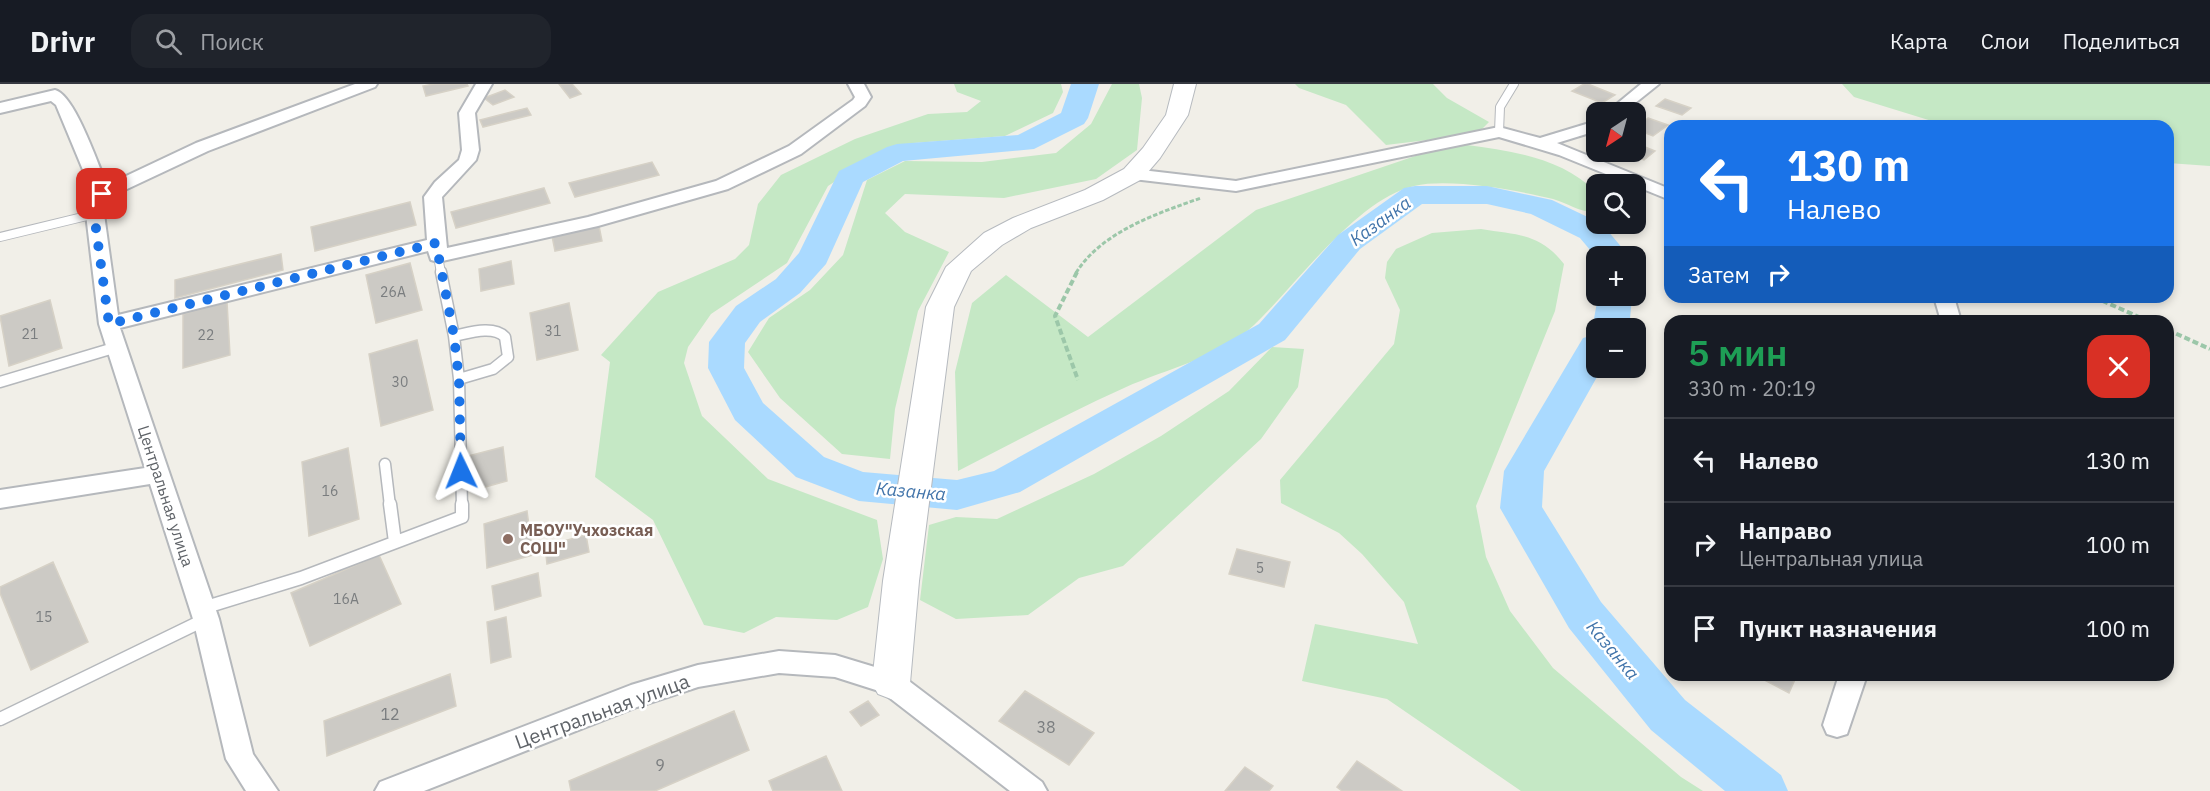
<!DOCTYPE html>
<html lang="ru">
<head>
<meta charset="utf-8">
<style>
  :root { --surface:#171b24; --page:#20242c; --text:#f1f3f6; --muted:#9ea1a6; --line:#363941 }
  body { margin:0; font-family:"IBM Plex Sans",sans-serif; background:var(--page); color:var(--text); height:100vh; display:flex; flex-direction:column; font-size:22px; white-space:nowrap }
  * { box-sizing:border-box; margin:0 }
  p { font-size:20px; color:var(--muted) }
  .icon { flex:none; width:33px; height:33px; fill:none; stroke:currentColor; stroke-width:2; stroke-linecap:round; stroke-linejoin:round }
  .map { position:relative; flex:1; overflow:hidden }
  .panel { position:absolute; left:1664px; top:231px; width:510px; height:366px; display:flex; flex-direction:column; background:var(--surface); border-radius:18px; box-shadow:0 3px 9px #0003 }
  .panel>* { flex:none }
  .banner { position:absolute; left:1664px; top:36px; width:510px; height:183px; border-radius:18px; box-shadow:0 3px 9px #0003; background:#1a73e8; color:#fff; overflow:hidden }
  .needle { width:39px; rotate:216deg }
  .buttons { position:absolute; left:1586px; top:18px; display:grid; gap:12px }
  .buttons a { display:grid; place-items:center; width:60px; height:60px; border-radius:12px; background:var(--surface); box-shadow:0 3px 9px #0003; font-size:30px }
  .pin { position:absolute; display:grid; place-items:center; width:51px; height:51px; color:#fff; margin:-26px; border-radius:12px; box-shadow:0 3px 9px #0006 }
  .me { position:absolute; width:66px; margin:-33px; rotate:358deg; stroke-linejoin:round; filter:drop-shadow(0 0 4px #0008) }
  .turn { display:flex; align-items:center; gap:21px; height:126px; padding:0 24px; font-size:27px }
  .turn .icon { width:78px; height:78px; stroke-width:2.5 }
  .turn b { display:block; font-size:42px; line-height:51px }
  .then { display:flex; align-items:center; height:57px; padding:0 24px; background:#0003; gap:12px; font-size:22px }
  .round { display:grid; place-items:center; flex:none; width:63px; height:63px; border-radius:18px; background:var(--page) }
  .overview { display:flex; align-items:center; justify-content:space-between; height:102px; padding:0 24px }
  h1 { font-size:36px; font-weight:600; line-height:45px; color:#1e9e55 }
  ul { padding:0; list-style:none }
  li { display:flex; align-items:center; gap:18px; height:84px; padding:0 24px; border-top:2px solid var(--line) }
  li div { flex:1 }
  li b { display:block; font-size:22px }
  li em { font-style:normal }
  header { display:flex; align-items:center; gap:36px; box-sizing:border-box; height:84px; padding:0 30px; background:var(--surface); border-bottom:2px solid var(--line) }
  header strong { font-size:28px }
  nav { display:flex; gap:33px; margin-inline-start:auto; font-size:21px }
  .search { width:420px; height:54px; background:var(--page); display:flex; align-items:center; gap:15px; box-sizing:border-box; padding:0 21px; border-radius:18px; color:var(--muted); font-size:22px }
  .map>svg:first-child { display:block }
  .green { fill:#c5e8c5 }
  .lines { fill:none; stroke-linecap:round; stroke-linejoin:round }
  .river { fill:#aadaff; fill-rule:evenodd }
  .building { fill:#cccac5; stroke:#d6d1c6; stroke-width:1.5 }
  .lane-far2-casing { stroke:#b5b8bc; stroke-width:10 }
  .lane-far1-casing { stroke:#b5b8bc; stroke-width:13 }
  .lane-casing { stroke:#b5b8bc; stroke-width:15 }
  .street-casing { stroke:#b5b8bc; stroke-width:4 }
  .secondary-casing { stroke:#b6babf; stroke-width:2 }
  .path-far1 { stroke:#9cc7a9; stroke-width:3; stroke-dasharray:4.5 2; stroke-linecap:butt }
  .path { stroke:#9cc7a9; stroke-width:4; stroke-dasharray:6 3; stroke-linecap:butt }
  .lane-far2 { stroke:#fff; stroke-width:8 }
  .lane-far1 { stroke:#fff; stroke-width:10 }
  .lane { stroke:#fff; stroke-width:12 }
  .street { fill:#fff; fill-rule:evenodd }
  .secondary { fill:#fff; fill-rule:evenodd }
  .route { stroke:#1a73e8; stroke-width:10; stroke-dasharray:0 18 }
  .education-dot { fill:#8d6e63; stroke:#fff; stroke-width:2 }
  .labels { text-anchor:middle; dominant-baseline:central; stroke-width:5; stroke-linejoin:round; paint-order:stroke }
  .number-label { font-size:14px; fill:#7a7d7f }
  .street-label { font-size:16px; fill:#5f6368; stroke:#fff }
  .education-label { font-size:16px; font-weight:bold; fill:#785e54; stroke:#fff; text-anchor:start }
  .near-number-label { font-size:16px; fill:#7a7d7f }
  .water-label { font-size:18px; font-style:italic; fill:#4174aa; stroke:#fff }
  .near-street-label { font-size:20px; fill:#5f6368; stroke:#fff }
</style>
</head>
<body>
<header>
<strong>Drivr</strong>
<div class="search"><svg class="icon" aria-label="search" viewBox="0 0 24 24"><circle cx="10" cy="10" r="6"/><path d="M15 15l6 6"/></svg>Поиск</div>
<nav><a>Карта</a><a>Слои</a><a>Поделиться</a></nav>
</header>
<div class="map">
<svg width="2210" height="707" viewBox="0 0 2210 707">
  <rect width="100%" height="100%" fill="#f1efe8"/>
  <path class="green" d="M954,0H1061L1063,8L1053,29L1005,52L914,59L892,63L874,72L828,102L787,179L711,230L688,263L684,279L702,332L768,395L877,436L883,475L868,523L837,536L776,533L744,549L704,541L653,436L595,393L610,278L601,271L658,208L735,175L749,161L758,120L781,91L855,55L928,30L967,28L981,17L957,8Z
    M1112,0H1139L1142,14L1137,66L1096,95L1004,114L905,110L885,129L905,148L949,168L918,227L895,325L890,375L842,370L780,314L748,268L769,234L810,206L843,171L867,96L905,77L982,78L1056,69L1091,40Z
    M1295,0H1433L1447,14L1489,38L1477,50L1386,61L1346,21L1299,4Z
    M1842,0H2210V82L2168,79V42H1948L1854,13Z
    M1467,61C1512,67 1562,74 1596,108V128C1580,129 1568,119 1553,115C1516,106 1450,94 1414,102C1357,115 1296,201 1254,241C1219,274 1168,284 1124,304C1068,329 1013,359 958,387L955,288L972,219L1006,191L1088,253L1256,126L1427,68Z
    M1481,145C1517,151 1540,149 1564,180L1555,227L1476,422L1486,473L1510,527L1553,584L1681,693L1703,707H1521L1387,615L1302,597L1315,540L1418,560L1404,518L1362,470L1339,449L1281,419L1280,396L1394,260L1400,226L1385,194L1387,178L1396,165L1432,149Z
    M1272,263L1304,265L1298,303L1261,355L1123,482L1079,494L1028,531L956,535L920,516L929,441L956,433L997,435L1094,390L1161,352L1229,307Z"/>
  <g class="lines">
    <path class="river" d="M1071,0H1099L1088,34L1084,40L1034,65L903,77L863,98L826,180L800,209L760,238L745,259L744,284L763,319L824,373L863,388L957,396L994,387L1259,240L1338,151L1404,104L1415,102H1487L1552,116L1596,137V140H1602L1629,172L1596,173L1580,154L1531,130L1487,120H1422L1360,165L1285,256L1020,408L957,426L859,417L796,393L735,336L708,284L709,258L736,222L776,195L799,169L839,87L887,63L897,60L1018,51L1061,29Z
      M1598,212H1632L1630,235L1624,244H1596V284H1602L1544,387L1542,423L1601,518L1685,616L1781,691L1788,707H1725L1651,646L1569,544L1500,424L1504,387L1583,254L1594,251L1589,244L1594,235Z"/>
  </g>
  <path class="building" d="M434,0H467L468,2L426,12L423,2Z
    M559,0H572L581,10L570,14Z
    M1584,0H1588L1615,11L1602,19L1572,7Z
    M505,6L514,13L493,21L484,14Z
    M1665,15L1691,24L1682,31L1656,22Z
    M527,24L531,31L483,43L480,36Z
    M1648,34L1668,41L1653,52L1635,45Z
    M1635,59L1655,67L1644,76L1624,68H1635Z
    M652,78L659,91L575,113L569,99Z
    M544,104L550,119L456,144L451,128Z
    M410,118L416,141L315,167L311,143Z
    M599,142L602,157L555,167L552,152Z
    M281,170L283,186L175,214V196Z
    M511,177L514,200L481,207L479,185Z
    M410,179L422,226L376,239L366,191Z
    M50,216L62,264L9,282L0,232Z
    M227,218L230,271L183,284V230Z
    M569,219L578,266L537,276L530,229Z
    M417,256L433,326L381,342L369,270Z
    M503,363L507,397L471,407L468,372Z
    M348,364L359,435L309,452L302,378Z
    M527,427L533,471L487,484L484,440Z
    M586,451L589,468L547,480L545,462Z
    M1237,465L1290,478L1284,503L1229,490Z
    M379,471L401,520L310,562L291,509Z
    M53,478L88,558L31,586L0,509V503Z
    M538,489L541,512L495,526L492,502Z
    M506,533L511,573L491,579L487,538Z
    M450,590L456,622L327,672L324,637Z
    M1755,591H1797L1789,609Z
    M1025,607L1094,649L1069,681L999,637Z
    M868,617L879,631L861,642L850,628Z
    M734,627L749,666L655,707H571L569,697Z
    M826,672L842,707H773L769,697Z
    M1357,677L1402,707H1342L1337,703Z
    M1245,683L1273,702L1269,707H1225Z"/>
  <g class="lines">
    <defs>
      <path id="lane-far2" d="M1499,48L1500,23L1514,0
        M0,153L95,130
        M438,172L441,189"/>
      <path id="lane-far1" d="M441,188L454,252L459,295L462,422
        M454,252C469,249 493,241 505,253L508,273L493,285L459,295
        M0,298L117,263
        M385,380L390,422"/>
      <path id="lane" d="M390,420L395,458
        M203,524L301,494L462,433V420
        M0,635L206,535"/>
      <path id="street" d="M355,0H377L375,3L208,67L110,113L104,130L118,231L427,156L424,113L435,98L459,76L462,66L459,29L476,0H492L475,29L479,66L476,76L442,113L447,164L588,133L716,97L789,62L853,16L855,13L848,0H864L871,13L865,22L801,70L728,105L598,142L438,178L431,176L428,167L120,244L219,535L253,670L278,707H246L226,675L193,535L150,400L0,424V406L145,384L99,240L86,130L93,110L56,21L51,17L0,29V19L55,6C75,11 98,81 107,101L196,59Z
        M1641,0H1659L1624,28H1607Z
        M1596,37V47L1557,59L1670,105V116L1559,71L1499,53L1236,107L1133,95L1127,94L1124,90L1127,86L1133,85L1236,97L1499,43L1540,54Z
        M1934,213H1954L1961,237H1941Z
        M779,567L835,571L901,591L1042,698L1047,707H1010L882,608L835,593L779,589L698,603L637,623L424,707H375L380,698L631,601L698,581Z
        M1839,591H1867L1847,650L1837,653L1827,650L1823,641Z"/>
      <path id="secondary" d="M1174,0H1196L1188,31L1160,74L1142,95L1103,116L1031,144L1002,161L971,187L954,223L919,497L910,599L904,610L891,615L878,610L872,599L883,497L926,223L946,183L984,149L1013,134L1085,106L1124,85L1143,64L1166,31Z"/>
    </defs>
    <use href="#lane-far2" class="lane-far2-casing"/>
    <use href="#lane-far1" class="lane-far1-casing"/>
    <use href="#lane" class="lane-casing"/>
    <use href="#street" class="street-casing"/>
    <use href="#secondary" class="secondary-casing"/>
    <path class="path-far1" d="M1076,189C1101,148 1158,129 1201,114"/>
    <path class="path" d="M1077,188L1055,232L1078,296
      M2094,213L2148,237
      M2168,246L2210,265"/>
    <use href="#lane-far2" class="lane-far2"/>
    <use href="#lane-far1" class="lane-far1"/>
    <use href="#lane" class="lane"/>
    <use href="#street" class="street"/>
    <use href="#secondary" class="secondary"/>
  </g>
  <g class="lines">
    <path class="route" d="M102,110L94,130L109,240L436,159L454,252L459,296L461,387"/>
  </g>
  <circle class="education-dot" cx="508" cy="455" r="6"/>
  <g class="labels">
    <g class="number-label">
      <text x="393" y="208">26А</text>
      <text x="553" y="247">31</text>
      <text x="30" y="250">21</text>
      <text x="206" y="251">22</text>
      <text x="400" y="298">30</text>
      <text x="330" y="407">16</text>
      <text x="1260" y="484">5</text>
      <text x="346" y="515">16А</text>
      <text x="44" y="533">15</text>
    </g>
    <g class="street-label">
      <text transform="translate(166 412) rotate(72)">Центральная улица</text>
    </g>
    <g class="education-label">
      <text x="520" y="446">МБОУ"Учхозская<tspan x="520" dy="18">СОШ"</tspan></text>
    </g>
    <g class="near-number-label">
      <text x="390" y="630">12</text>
      <text x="1046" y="643">38</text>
      <text x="660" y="681">9</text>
    </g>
    <g class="water-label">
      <text transform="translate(1380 137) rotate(-36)">Казанка</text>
      <text transform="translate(911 407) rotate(5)">Казанка</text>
      <text transform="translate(1613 566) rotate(50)">Казанка</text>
    </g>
    <g class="near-street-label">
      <text transform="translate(602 627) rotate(-20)">Центральная улица</text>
    </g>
  </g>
</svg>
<div class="buttons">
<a><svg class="needle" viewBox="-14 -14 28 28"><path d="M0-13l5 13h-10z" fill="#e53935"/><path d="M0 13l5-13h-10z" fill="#9ea1a6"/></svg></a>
<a><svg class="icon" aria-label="search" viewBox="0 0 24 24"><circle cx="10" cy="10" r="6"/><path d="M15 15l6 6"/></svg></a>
<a>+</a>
<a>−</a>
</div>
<div class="pin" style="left:102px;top:110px;background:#d93025"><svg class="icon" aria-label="arrive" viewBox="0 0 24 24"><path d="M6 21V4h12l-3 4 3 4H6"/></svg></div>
<svg class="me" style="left:461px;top:387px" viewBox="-20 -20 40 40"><path d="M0-17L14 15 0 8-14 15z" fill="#1a73e8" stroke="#fff" stroke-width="4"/></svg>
<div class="banner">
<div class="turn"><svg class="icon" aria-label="left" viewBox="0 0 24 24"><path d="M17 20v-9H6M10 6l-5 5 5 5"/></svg><div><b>130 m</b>Налево</div></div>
<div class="then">Затем<svg class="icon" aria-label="right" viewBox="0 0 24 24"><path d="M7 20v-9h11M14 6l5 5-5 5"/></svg></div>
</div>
<section class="panel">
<div class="overview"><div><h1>5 мин</h1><p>330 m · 20:19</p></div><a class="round" style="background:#d93025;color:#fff"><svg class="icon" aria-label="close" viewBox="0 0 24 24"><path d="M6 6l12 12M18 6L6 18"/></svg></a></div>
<ul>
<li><svg class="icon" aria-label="left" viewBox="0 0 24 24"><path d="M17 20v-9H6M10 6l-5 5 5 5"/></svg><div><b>Налево</b></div><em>130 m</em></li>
<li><svg class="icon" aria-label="right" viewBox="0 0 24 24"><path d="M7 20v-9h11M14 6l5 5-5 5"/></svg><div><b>Направо</b><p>Центральная улица</p></div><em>100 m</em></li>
<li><svg class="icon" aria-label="arrive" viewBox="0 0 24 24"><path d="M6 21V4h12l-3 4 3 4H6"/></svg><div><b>Пункт назначения</b></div><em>100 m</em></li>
</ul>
</section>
</div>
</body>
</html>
